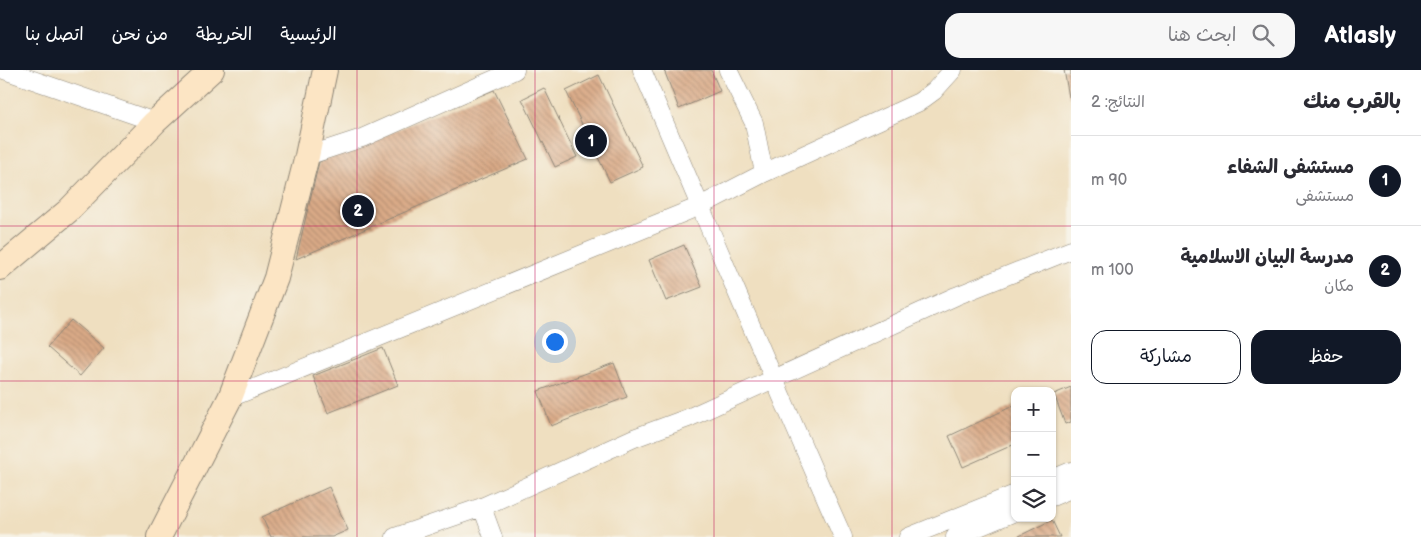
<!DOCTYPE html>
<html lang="ar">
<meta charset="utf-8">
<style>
body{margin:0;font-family:"Balsamiq Sans","Playpen Sans Arabic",sans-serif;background:#f7f7f7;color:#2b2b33;direction:rtl}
.controls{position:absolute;right:15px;bottom:15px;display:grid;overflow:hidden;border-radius:10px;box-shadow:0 1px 4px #0004}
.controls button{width:45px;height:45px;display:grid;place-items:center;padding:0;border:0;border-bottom:1px solid #e1e1e2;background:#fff;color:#2b2b33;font:25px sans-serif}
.you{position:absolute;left:554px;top:271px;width:18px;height:18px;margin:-12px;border:4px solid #fff;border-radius:50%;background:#1a73e8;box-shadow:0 0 0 8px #1a73e833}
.badge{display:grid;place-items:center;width:32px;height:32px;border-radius:50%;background:#111827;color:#fff;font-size:16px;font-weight:700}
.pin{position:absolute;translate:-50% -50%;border:2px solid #fff;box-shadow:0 1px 5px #0006}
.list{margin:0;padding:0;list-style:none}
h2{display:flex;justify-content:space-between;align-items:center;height:65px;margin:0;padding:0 20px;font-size:21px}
h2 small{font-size:16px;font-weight:400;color:#7c7c81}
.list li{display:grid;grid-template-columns:32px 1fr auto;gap:15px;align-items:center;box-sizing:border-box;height:90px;padding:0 20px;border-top:1px solid #e1e1e2}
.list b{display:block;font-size:19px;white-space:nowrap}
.list p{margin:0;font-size:16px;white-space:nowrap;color:#7c7c81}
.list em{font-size:16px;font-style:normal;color:#7c7c81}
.actions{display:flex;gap:10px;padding:15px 20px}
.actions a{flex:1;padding:11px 0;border:1px solid #111827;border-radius:15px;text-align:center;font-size:18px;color:#111827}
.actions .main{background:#111827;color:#fff}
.icon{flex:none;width:28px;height:28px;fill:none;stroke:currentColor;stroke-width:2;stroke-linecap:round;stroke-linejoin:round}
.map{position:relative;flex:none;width:1071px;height:467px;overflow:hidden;direction:ltr}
header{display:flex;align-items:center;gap:30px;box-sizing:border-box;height:70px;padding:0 25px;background:#111827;color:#fff}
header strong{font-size:24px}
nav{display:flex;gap:28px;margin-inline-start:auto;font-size:18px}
.search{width:350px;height:45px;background:#f7f7f7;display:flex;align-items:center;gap:12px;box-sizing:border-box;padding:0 18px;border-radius:15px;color:#7c7c81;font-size:19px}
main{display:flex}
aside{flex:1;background:#fff}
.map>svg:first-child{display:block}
</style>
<header>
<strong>Atlasly</strong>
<div class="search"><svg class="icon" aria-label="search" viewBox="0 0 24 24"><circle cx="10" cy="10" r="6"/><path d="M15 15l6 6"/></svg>ابحث هنا</div>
<nav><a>الرئيسية</a><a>الخريطة</a><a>من نحن</a><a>اتصل بنا</a></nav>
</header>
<main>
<aside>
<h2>بالقرب منك<small>النتائج: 2</small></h2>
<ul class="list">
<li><span class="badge">1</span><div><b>مستشفى الشفاء</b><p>مستشفى</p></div><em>90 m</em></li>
<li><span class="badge">2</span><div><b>مدرسة البيان الاسلامية</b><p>مكان</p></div><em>100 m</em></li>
</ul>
<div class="actions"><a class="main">حفظ</a><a>مشاركة</a></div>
</aside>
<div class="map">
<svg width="1071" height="467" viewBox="0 0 1071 467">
<defs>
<pattern id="building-back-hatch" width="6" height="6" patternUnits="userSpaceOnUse" patternTransform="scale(1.25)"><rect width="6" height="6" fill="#daaa87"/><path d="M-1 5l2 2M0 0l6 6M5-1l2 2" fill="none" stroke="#b18b6f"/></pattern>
</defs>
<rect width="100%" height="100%" fill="#f7f3e8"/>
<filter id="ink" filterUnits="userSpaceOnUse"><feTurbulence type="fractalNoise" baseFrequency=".02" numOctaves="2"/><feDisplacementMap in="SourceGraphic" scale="10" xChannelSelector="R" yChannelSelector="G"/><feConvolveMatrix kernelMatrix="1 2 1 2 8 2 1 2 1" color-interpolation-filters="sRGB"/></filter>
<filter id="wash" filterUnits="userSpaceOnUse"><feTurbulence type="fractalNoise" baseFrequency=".0096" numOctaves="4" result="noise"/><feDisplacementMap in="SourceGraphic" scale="20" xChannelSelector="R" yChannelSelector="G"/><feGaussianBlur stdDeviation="1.12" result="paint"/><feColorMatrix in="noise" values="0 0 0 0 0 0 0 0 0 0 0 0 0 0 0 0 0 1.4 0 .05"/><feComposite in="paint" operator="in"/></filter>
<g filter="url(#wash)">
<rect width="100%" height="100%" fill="#efdfc0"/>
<g id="blocks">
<path fill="url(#building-back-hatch)" d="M 664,0 L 711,0 L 720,21 L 679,39 Z
M 1064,0 L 1071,0 L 1071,27 L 1069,27 Z
M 599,5 L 643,97 L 610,112 L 566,21 Z
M 544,18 L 577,87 L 555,97 L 522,29 Z
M 494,20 L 528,89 L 296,189 L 319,92 Z
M 684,175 L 702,217 L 666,231 L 649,190 Z
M 71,250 L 104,278 L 80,306 L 47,277 Z
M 383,278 L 398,315 L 328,343 L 313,306 Z
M 614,293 L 627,327 L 551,356 L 538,321 Z
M 1071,317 L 1071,352 L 1065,354 L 1054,324 Z
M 1013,336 L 1015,374 L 963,397 L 949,366 Z
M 329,417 L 348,460 L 332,467 L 271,467 L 262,447 Z
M 1052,450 L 1060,467 L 1017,467 Z"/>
</g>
</g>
<g filter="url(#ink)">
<use href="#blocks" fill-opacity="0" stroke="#8d8576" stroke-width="1"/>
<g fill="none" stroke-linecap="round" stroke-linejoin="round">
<g stroke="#8d8576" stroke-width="19">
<path id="street" d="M 4,0 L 155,52
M 642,0 C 709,156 774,312 843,467
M 728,0 L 754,53 L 764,103
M 307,86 L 362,68 L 515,0
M 230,328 L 700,136 L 764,103 L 919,32 L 934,21 L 953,0
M 1052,409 L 1071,401
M 1052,427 L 1071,419
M 482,437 L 493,467
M 395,467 L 482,437 L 634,368 L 688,348 L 956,226 L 1071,180
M 908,467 L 1015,424
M 955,467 L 1015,442"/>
</g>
<g stroke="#8d8576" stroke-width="26">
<path id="secondary" d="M 0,198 L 68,141 L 155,52 L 212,0
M 159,467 L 230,328 L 276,208 L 307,86 L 325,0"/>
</g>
<use href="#street" stroke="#fff" stroke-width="18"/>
<use href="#secondary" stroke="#fce5c4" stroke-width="24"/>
</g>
</g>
<path fill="none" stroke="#c2185b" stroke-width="1" stroke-opacity="0.55" d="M 178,0 L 178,467M 357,0 L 357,467M 535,0 L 535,467M 714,0 L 714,467M 892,0 L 892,467M 0,156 L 1071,156M 0,311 L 1071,311"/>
</svg>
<div class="controls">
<button>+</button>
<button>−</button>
<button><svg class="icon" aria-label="layers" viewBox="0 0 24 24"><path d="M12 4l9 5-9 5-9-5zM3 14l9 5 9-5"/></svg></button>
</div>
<div class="you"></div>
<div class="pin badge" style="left:591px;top:71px">1</div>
<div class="pin badge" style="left:358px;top:141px">2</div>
</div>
</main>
